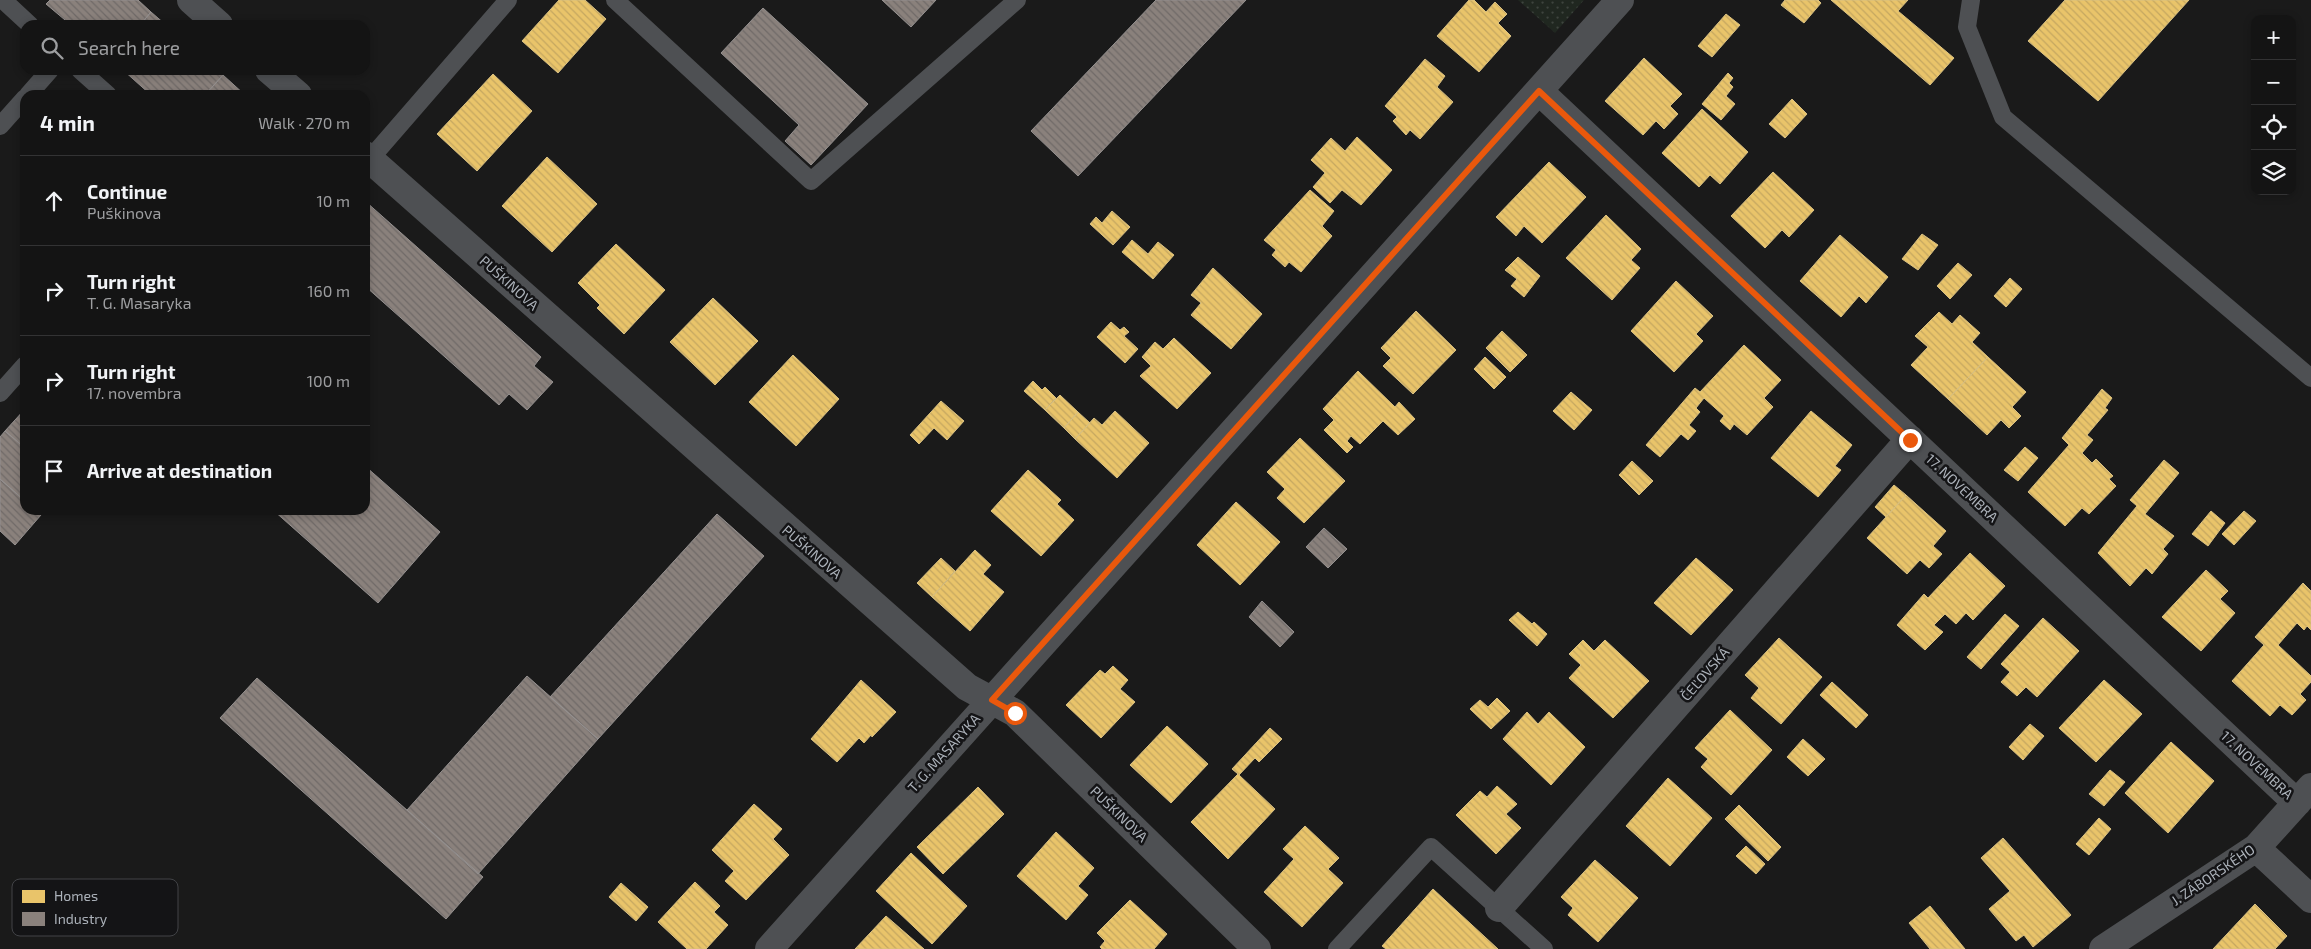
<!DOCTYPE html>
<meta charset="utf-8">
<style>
body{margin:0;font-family:"Exo 2",sans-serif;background:#1d1d1d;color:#f1f3f6}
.controls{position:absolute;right:15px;top:15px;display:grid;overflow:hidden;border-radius:10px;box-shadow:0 2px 8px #0003}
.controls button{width:45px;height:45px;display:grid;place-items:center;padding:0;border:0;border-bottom:1px solid #333334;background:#141414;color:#f1f3f6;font:25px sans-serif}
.stop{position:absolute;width:15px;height:15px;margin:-11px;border:4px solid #ea580c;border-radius:50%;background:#fff}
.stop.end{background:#ea580c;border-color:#fff;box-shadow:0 1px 5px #0008}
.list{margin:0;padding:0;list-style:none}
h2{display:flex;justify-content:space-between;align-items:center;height:65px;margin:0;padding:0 20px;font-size:21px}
h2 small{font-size:16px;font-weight:400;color:#9d9ea0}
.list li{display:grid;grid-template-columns:32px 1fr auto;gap:15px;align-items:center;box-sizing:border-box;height:90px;padding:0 20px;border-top:1px solid #333334}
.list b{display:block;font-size:19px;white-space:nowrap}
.list p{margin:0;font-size:16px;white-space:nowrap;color:#9d9ea0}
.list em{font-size:16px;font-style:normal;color:#9d9ea0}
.icon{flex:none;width:28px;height:28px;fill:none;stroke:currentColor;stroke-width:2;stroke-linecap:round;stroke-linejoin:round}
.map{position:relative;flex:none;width:2311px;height:949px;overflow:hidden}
.search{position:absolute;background:#141414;box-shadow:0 2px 8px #0003;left:20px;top:20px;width:350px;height:55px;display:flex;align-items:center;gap:12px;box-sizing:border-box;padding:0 18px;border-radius:15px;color:#9d9ea0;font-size:19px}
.panel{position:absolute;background:#141414;box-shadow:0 2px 8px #0003;left:20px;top:90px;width:350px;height:425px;border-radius:15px}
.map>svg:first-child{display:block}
</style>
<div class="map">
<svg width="2311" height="949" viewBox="0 0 2311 949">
<defs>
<pattern id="garden-dots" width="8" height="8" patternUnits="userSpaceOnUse" patternTransform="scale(1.25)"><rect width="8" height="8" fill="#202720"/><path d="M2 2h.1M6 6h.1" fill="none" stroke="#3e443e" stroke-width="1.8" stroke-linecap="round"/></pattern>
<pattern id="homes-back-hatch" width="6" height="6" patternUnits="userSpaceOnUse" patternTransform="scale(1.25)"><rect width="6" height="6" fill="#e9c46a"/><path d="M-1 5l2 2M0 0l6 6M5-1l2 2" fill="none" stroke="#c5a760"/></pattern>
<pattern id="industry-back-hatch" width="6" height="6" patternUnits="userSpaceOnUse" patternTransform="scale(1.25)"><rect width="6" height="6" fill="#8a817c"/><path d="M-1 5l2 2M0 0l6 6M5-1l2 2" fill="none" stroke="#706a68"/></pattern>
</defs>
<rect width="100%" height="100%" fill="#1a1a1a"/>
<path fill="url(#garden-dots)" d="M 1518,0 L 1584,0 L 1555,33 Z"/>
<path fill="url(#homes-back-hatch)" stroke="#d7bf82" d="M 559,0 L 585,0 L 606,19 L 558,73 L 522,41 Z
M 1469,0 L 1474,0 L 1486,12 L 1495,2 L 1507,14 L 1498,23 L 1511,36 L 1479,72 L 1437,36 Z
M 1785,0 L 1818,0 L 1821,3 L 1804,23 L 1781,5 Z
M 1831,0 L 1908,0 L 1898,11 L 1954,58 L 1930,85 Z
M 2065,0 L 2189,0 L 2098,101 L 2028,41 Z
M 1726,14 L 1740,25 L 1712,57 L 1698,46 Z
M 1644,58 L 1682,94 L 1670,106 L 1678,114 L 1664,129 L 1656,121 L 1643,135 L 1605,101 Z
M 1425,59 L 1445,76 L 1437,87 L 1453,102 L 1420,139 L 1410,130 L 1406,135 L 1393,121 L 1397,117 L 1385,106 Z
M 1728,73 L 1733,78 L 1729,83 L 1733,87 L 1726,96 L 1735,104 L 1721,120 L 1702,104 Z
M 493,74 L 532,111 L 477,171 L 437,134 Z
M 1792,99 L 1807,114 L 1785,138 L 1769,124 Z
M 1702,109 L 1748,152 L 1720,184 L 1710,175 L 1699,187 L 1662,153 Z
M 1357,137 L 1392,170 L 1361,205 L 1342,190 L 1330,203 L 1313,187 L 1325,173 L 1311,160 L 1331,138 L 1345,151 Z
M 547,157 L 597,204 L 552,252 L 502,206 Z
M 1549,162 L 1586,197 L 1542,243 L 1524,226 L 1516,236 L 1496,217 Z
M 1773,172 L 1814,210 L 1789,237 L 1782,230 L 1765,248 L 1731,216 Z
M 1310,190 L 1334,211 L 1322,226 L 1332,236 L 1301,272 L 1289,262 L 1285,267 L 1272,255 L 1276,250 L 1264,240 Z
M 1112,211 L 1130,227 L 1113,245 L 1090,224 L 1096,217 L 1102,223 Z
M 1606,215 L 1641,249 L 1631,260 L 1640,268 L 1612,300 L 1566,258 Z
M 1922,234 L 1938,245 L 1918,270 L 1902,259 Z
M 1840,235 L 1888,277 L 1866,303 L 1859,296 L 1841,317 L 1800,281 Z
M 1132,240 L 1148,254 L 1158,242 L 1174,255 L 1153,279 L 1122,252 Z
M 616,244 L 665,290 L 624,334 L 597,308 L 600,305 L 578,283 Z
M 1518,257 L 1540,276 L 1524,297 L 1511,286 L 1517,279 L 1505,270 Z
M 1958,263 L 1972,275 L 1950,299 L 1937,286 Z
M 1213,268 L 1262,314 L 1231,349 L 1191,315 L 1201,303 L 1191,295 Z
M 2010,278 L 2022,289 L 2006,307 L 1994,296 Z
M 1676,281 L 1713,316 L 1696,334 L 1703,341 L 1674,372 L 1631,331 Z
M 713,298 L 758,341 L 715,385 L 670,342 Z
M 1416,311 L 1456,350 L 1413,394 L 1383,366 L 1391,358 L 1381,348 Z
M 1939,312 L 1952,324 L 1960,315 L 1980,333 L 1972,342 L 1988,357 L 1948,399 L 1911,365 L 1928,347 L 1915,336 Z
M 1111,322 L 1120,330 L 1124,327 L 1129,332 L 1124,336 L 1138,349 L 1125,363 L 1097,337 Z
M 1502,331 L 1527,355 L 1510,372 L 1486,348 Z
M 1174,338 L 1211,373 L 1177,409 L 1140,376 L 1151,366 L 1142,357 L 1155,342 L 1163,349 Z
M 1744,345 L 1781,380 L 1764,398 L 1773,407 L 1747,435 L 1734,424 L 1730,430 L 1720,421 L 1724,416 L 1704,398 L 1696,408 L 1700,412 L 1689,425 L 1696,431 L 1688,440 L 1681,434 L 1660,457 L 1646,445 L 1695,388 L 1700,392 Z
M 793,355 L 839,399 L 796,446 L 749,402 Z
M 1485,357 L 1506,377 L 1494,389 L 1474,369 Z
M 1988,357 L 2026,392 L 2012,407 L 2021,416 L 2009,428 L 2001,420 L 1987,435 L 1948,399 Z
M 1358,371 L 1395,407 L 1399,402 L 1415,419 L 1398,435 L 1383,421 L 1360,444 L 1351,436 L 1347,441 L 1353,447 L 1347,453 L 1324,430 L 1334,420 L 1323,409 Z
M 1033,381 L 1042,390 L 1045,387 L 1056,398 L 1045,410 L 1024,391 Z
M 2102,389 L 2112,398 L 2105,408 L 2108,410 L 2087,435 L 2093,440 L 2082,453 L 2092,463 L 2096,459 L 2113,476 L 2109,479 L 2116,486 L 2089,514 L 2082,508 L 2065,526 L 2028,492 L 2069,445 L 2062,438 Z
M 1571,392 L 1592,410 L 1574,430 L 1553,411 Z
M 1060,395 L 1078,412 L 1064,428 L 1045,410 Z
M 941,401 L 964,421 L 947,440 L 934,428 L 919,444 L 910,435 Z
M 1115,411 L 1149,443 L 1117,478 L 1075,439 L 1094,418 L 1102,425 Z
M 1811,411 L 1852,445 L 1835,466 L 1841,470 L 1818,497 L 1771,458 Z
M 1078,412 L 1090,423 L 1075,439 L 1064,428 Z
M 1300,438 L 1345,481 L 1304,523 L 1277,498 L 1285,489 L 1267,472 Z
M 2025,447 L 2038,458 L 2018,481 L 2004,470 Z
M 2164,460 L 2179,473 L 2145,514 L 2174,536 L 2163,549 L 2168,554 L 2152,574 L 2146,568 L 2130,586 L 2098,553 L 2137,506 L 2130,500 Z
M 1632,461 L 1653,481 L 1639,495 L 1619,475 Z
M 1028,470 L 1061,500 L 1057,504 L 1074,520 L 1041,556 L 991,511 Z
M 1894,485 L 1906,495 L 1886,517 L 1875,507 Z
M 1906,495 L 1946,531 L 1933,546 L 1942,554 L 1929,568 L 1920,560 L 1907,574 L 1867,538 Z
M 1236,502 L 1280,542 L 1240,585 L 1197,545 Z
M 2211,511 L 2225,523 L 2208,546 L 2192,534 Z
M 2244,511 L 2256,521 L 2234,545 L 2222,534 Z
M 975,550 L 991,565 L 983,574 L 1004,592 L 970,631 L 932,597 Z
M 1970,553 L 2005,586 L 1973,620 L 1966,613 L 1956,624 L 1945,614 L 1934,625 L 1943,632 L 1925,650 L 1897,625 L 1924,594 L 1928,598 Z
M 941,558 L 955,571 L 932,597 L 917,583 Z
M 1696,558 L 1733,590 L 1691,635 L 1654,603 Z
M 2206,570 L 2228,591 L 2220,599 L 2235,613 L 2201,651 L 2162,617 Z
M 2303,583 L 2311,591 L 2311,630 L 2307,626 L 2304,630 L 2297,623 L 2278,645 L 2311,676 L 2311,682 L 2300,694 L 2306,700 L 2292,715 L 2280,705 L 2270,716 L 2232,681 L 2264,645 L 2255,637 Z
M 1518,612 L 1532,624 L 1534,622 L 1547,634 L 1537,646 L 1509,620 Z
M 2005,614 L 2019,626 L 1981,669 L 1967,657 Z
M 2043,618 L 2079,651 L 2037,697 L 2026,687 L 2017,696 L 2001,682 L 2010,672 L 2001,664 Z
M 1779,638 L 1822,677 L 1781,724 L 1751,698 L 1759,688 L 1745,675 Z
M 1583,640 L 1594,651 L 1605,640 L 1649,681 L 1613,718 L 1569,678 L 1581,665 L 1569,654 Z
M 1113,666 L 1128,680 L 1120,689 L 1135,702 L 1101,738 L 1066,705 L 1100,670 L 1105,674 Z
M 861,680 L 896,712 L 872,737 L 871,735 L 864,743 L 859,738 L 837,762 L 811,739 Z
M 2104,680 L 2142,714 L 2096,762 L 2059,728 Z
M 1832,682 L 1868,715 L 1856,728 L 1820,695 Z
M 1497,698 L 1510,711 L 1491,729 L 1470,709 L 1480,700 L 1488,707 Z
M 1730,710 L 1772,750 L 1731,795 L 1701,767 L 1708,759 L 1695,748 Z
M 1527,712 L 1538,724 L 1549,712 L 1585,747 L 1551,785 L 1503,739 Z
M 2030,724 L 2044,736 L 2023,760 L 2009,747 Z
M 1167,726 L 1208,764 L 1171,803 L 1130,765 Z
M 1270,728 L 1282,739 L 1259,762 L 1255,758 L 1239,775 L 1275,809 L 1228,859 L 1191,822 L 1238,774 L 1232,769 Z
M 1803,739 L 1825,759 L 1808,776 L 1787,757 Z
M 2171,742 L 2214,781 L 2168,833 L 2125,793 Z
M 2110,770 L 2125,782 L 2104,806 L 2089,794 Z
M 1668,778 L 1712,818 L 1670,866 L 1626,826 Z
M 1497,786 L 1517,804 L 1506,814 L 1521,828 L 1496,854 L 1456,815 L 1480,791 L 1487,797 Z
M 978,787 L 1004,814 L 943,874 L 917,847 Z
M 754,804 L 782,829 L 773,839 L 789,855 L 746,900 L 725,881 L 734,871 L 712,850 Z
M 1739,805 L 1781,847 L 1768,861 L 1725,819 Z
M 2099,818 L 2111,829 L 2089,855 L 2076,844 Z
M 1305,826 L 1339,858 L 1328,869 L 1343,883 L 1302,927 L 1264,892 L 1294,859 L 1283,849 Z
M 1056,832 L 1094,868 L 1078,886 L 1088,895 L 1066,920 L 1017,876 Z
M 2003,838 L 2071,915 L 2033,947 L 2024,935 L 2016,941 L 1989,909 L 2010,891 L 1981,858 Z
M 1746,846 L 1765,864 L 1756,874 L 1736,856 Z
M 911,853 L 967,906 L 932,944 L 876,891 Z
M 1595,860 L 1638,898 L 1598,942 L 1568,915 L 1573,908 L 1561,897 Z
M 695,882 L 720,906 L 714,912 L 728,925 L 706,949 L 687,949 L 658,922 Z
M 621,883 L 648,907 L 636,921 L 609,897 Z
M 1433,889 L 1498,949 L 1386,949 L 1382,946 Z
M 1130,900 L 1167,934 L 1154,949 L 1102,949 L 1100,947 L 1105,941 L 1097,933 Z
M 2255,904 L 2287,936 L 2275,949 L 2213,949 Z
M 1930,906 L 1965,949 L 1930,949 L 1909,923 Z
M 886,916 L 924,949 L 855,949 Z"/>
<path fill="url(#industry-back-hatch)" stroke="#94908f" d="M 50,0 L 138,0 L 151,12 L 140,25 L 71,25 L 46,4 Z
M 882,0 L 936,0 L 911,27 Z
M 1156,0 L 1246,0 L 1078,176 L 1031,131 Z
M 763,8 L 868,104 L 811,165 L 785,141 L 799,125 L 721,53 Z
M 151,12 L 166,25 L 140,25 Z
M 123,70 L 217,70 L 223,75 L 205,95 L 151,95 Z
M 223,75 L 245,95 L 205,95 Z
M 365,201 L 541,357 L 534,366 L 553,382 L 527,410 L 509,394 L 499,405 L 365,286 Z
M 25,409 L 25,448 L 5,431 Z
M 5,431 L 25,448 L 25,501 L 0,479 L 0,437 Z
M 365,466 L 440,532 L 378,603 L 273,510 L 365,510 Z
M 0,479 L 25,501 L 25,510 L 35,510 L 41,515 L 15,545 L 0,531 Z
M 717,514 L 764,556 L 598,739 L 550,697 Z
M 1324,528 L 1347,549 L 1328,568 L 1306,547 Z
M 1262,601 L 1294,632 L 1280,647 L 1249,617 Z
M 527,676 L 598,739 L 478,874 L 407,810 Z
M 257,678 L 483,877 L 446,919 L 220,718 Z"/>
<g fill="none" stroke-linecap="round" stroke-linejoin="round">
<path stroke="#4e5053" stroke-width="18" d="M 3,0 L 30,25
M 615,0 L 811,181 L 1017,0
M 1971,0 L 1967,27 L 2003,117 L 2311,378
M 80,70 L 108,95
M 28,95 L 50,70
M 0,126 L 25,98
M 370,159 L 508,0
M 0,393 L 25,365
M 1337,949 L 1431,847 L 1544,949"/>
<path stroke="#4e5053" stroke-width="28" d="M 191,0 L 219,25
M 269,70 L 298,95
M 1539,91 L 2297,803
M 365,155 L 967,687 L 1015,713 L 1257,949
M 2256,848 L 2311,899
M 1499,908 L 1910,439
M 769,949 L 1620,0
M 2103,949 L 2256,848 L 2311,787"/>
</g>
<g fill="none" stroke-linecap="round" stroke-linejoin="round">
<path stroke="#ea580c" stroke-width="6" d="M 1015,713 L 992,700 L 1539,91 L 1910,440"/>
</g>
<g text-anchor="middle" stroke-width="5" stroke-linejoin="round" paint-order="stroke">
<g font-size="14" fill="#acb2ba" stroke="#141416">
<text transform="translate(509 283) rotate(42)" y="5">PUŠKINOVA</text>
<text transform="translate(1962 488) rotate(43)" y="5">17. NOVEMBRA</text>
<text transform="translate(812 552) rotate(41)" y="5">PUŠKINOVA</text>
<text transform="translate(1705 674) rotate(-49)" y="5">ČEĽOVSKÁ</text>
<text transform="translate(944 753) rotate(-48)" y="5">T. G. MASARYKA</text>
<text transform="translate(2257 765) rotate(43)" y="5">17. NOVEMBRA</text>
<text transform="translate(1119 814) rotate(44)" y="5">PUŠKINOVA</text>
<text transform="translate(2213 875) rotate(-34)" y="5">J. ZÁBORSKÉHO</text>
</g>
</g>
<rect x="12" y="879" width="166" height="57" rx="8" fill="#141416" stroke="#424347" stroke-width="1"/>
<rect x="22" y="890" width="23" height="13" fill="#e9c46a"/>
<rect x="22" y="912" width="23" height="14" fill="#8a817c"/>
<g font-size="14" fill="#acb2ba">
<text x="54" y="901">Homes</text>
<text x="54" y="924">Industry</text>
</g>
</svg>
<div class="controls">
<button>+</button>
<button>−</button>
<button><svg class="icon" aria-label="locate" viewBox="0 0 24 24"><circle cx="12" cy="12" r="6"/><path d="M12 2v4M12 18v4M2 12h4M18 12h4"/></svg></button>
<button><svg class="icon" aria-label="layers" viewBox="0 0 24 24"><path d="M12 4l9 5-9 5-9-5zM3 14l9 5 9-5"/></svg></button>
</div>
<div class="stop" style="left:1015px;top:713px"></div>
<div class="stop end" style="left:1910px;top:440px"></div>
<div class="search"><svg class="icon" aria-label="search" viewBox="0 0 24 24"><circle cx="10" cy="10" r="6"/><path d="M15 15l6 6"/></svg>Search here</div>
<section class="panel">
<h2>4 min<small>Walk · 270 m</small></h2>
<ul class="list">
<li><svg class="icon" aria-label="ahead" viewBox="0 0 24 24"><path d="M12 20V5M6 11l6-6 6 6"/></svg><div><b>Continue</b><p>Puškinova</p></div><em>10 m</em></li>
<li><svg class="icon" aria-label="right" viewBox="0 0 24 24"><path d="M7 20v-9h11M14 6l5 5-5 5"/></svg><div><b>Turn right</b><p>T. G. Masaryka</p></div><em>160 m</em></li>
<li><svg class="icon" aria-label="right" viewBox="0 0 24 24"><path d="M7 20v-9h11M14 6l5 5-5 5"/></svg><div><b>Turn right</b><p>17. novembra</p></div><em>100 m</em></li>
<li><svg class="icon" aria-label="arrive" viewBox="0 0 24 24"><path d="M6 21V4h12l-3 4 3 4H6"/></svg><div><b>Arrive at destination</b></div></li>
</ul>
</section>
</div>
